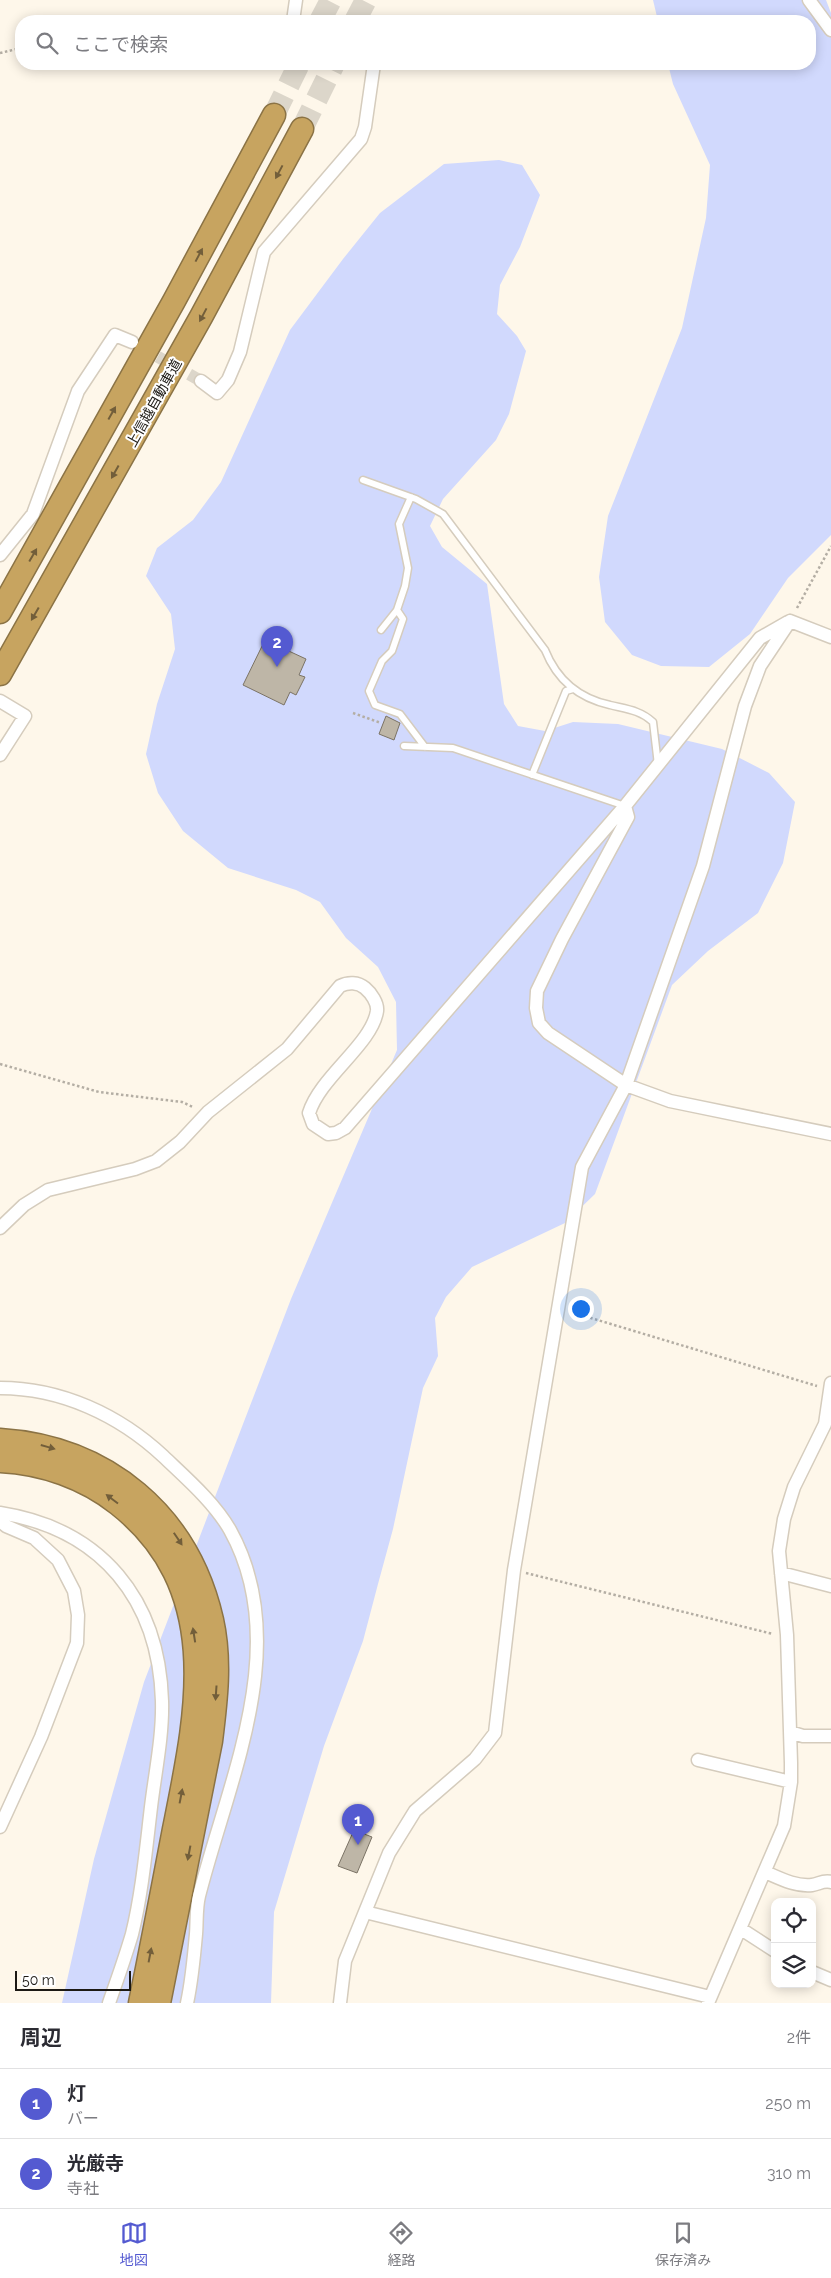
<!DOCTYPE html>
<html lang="ja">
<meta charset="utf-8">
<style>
body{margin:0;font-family:Raleway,"Noto Sans JP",sans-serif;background:#f7f7f7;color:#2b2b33}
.controls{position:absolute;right:15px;bottom:15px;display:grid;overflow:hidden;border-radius:10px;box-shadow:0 2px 12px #0003}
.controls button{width:45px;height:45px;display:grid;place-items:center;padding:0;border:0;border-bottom:1px solid #e1e1e2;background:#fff;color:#2b2b33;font:25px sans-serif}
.scale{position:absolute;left:15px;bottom:12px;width:116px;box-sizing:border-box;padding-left:5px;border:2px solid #1c1914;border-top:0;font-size:14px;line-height:18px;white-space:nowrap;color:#1c1914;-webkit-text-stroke:4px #fff;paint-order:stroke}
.you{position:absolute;left:580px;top:1308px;width:18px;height:18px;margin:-12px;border:4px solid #fff;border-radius:50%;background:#1a73e8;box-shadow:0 0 0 8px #1a73e833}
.badge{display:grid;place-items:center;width:32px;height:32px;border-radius:50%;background:#545ad1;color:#fff;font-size:16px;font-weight:700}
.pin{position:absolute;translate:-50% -41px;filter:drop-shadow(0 1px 2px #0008)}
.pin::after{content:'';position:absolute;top:26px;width:18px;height:15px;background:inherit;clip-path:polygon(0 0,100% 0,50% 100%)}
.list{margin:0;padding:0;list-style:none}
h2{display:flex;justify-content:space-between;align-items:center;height:65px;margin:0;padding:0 20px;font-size:21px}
h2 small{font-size:16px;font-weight:400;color:#7c7c81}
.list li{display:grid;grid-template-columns:32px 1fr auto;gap:15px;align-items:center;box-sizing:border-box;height:70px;padding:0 20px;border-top:1px solid #e1e1e2}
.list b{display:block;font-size:19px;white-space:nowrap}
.list p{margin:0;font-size:16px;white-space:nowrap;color:#7c7c81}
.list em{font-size:16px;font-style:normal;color:#7c7c81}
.icon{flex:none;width:28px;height:28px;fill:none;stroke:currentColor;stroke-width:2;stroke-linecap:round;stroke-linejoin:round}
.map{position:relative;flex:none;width:831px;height:2003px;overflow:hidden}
.search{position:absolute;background:#fff;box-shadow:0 2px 12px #0003;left:15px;right:15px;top:15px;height:55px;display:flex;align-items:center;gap:12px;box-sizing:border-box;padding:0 18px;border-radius:20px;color:#7c7c81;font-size:19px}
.sheet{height:205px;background:#fff}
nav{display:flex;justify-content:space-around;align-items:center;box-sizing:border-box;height:70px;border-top:1px solid #e1e1e2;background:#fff;font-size:14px;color:#7c7c81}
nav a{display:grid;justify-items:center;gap:2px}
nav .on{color:#545ad1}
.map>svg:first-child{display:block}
</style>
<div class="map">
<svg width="831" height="2003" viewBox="0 0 831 2003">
<rect width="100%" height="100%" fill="#fef7ea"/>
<path fill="#d1d9fd" d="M 653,0 L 826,0 L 831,13 L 831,535 L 788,578 L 750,634 L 709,667 L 661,666 L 632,655 L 605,622 L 599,577 L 608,516 L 682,328 L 706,218 L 710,165 L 673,84 L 668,64 L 810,64 L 810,21 L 658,21 Z
M 499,160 L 522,165 L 540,195 L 520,247 L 500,285 L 497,314 L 517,336 L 526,351 L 509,414 L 496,440 L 443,499 L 430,526 L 442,547 L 487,584 L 504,704 L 518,726 L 545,731 L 573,722 L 618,724 L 722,749 L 769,773 L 795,802 L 783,863 L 758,913 L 708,951 L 672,985 L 595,1194 L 565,1223 L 472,1267 L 446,1297 L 435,1318 L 438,1356 L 423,1388 L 393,1529 L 378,1584 L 363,1641 L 324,1746 L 274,1912 L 271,2003 L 62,2003 L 94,1859 L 144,1682 L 291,1299 L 397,1050 L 396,1002 L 378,967 L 346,938 L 320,902 L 296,890 L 228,868 L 183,831 L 158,793 L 146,754 L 157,704 L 175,649 L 171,614 L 146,576 L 157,548 L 193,520 L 221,482 L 290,330 L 343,259 L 380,213 L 444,164 Z"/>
<path fill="#beb6a7" stroke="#7b7365" d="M 265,640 L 306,659 L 299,675 L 305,677 L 296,695 L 290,692 L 284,705 L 243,685 Z
M 386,716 L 400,723 L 394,740 L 379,734 Z
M 354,1830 L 372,1837 L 357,1873 L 338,1866 Z"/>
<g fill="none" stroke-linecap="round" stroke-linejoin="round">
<path stroke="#dcd6ca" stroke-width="12" stroke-dasharray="12 6" stroke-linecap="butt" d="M 142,348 L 201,381"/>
<path stroke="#dcd6ca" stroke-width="22" stroke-dasharray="22 11" stroke-linecap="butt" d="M 320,21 L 331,0
M 355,21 L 366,0
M 274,115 L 299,64
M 302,129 L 334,64"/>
<g stroke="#d5ccbd" stroke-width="9">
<path id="lane" d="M 363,480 L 416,499 L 443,514 L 545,650 C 557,680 578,698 610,705 C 626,709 640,710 653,722 L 658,765
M 397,610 L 403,619 L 392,651 L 382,661 L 369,691 L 375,705 L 400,714 L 425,747
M 381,630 L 397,610 L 405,586 L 408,568 L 399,524 L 411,497
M 404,746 L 453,748 L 625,806
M 532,775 L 566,691 L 573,689"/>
</g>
<g stroke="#d5ccbd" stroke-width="15">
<path id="street" d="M 809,0 L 831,30
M 293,21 L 296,0
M 201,381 L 217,393 L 228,380 L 240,352 L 264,252 L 361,139 L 365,127 L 374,64
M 0,555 L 33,514 L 78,391 L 115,335 L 132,342
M 790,621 L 831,637
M 0,701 L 25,716 L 0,755
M 625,806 L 628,817 L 562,939 L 537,991 L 536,1008 L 539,1023 L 548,1033 L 626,1085 L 670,1101 L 831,1134
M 0,1228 L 24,1205 L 48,1190 L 135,1169 L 156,1161 L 180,1142 L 208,1112 L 287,1049 L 340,986 C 348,982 358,982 365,988 C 371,993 378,1003 377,1011 C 372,1044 320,1077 309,1113 L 313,1124 L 328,1134 L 336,1133 L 345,1128 L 625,806 L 760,638 L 788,622
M 0,1388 C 61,1388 119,1415 163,1456 C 186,1478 214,1502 230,1530 C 294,1645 228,1781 199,1896 C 196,1908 197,1922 196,1934 C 194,1957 192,1980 187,2003
M 0,1513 C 102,1529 159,1600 162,1701 C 163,1736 155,1773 151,1807 C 146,1849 142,1893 132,1934 C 125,1958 117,1980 109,2003
M 0,1521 L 6,1526 L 34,1538 L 58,1560 L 74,1591 L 78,1615 L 77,1643 L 41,1737 L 0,1827
M 781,1573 L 831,1586
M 790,1732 L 803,1736 L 831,1736
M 698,1760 L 791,1782
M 765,1872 C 779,1878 796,1887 812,1885 C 819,1884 823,1880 831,1882
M 365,1912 L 710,1997
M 741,1929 L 775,1951
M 812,1972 L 831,1980
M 340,2003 L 345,1961 L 389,1853 L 415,1811 L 475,1759 L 495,1733 L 514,1570 L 582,1167 L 626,1085 L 703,866 L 745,706 L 760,666 L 790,621
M 708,2003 L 784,1826 L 791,1782 L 791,1763 L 787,1635 L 779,1551 L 784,1519 L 794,1487 L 825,1424 L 831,1383"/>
</g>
<g stroke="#8b7345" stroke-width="25">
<path id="highway" d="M 0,612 L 174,301 L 274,115
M 0,674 L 201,317 L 302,129
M 0,1440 C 107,1447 188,1515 212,1620 C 221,1660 216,1701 211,1741 L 159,2003
M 0,1461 C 43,1463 85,1478 118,1504 C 226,1589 197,1714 174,1829 C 163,1887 152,1945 140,2003"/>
</g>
<path stroke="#b4aea4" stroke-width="2.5" stroke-dasharray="2.5 2.5" stroke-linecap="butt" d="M 0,53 L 21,48
M 797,608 L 831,546
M 353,713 L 381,723
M 0,1064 L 99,1092 L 182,1102 L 193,1107
M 571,1312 L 817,1386
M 526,1573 L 773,1634"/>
<use href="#lane" stroke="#fff" stroke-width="6"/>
<use href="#street" stroke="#fff" stroke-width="12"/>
<use href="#highway" stroke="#c7a460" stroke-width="22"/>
</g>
<defs><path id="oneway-solid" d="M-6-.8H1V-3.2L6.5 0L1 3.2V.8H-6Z" transform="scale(1.25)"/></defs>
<g fill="#725e3a">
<use href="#oneway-solid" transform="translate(279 172) rotate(118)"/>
<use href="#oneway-solid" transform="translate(199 255) rotate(-62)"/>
<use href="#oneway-solid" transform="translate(203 315) rotate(118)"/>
<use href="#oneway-solid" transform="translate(112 413) rotate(-61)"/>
<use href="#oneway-solid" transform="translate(115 472) rotate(119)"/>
<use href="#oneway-solid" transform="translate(33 555) rotate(-60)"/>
<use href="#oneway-solid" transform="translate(35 614) rotate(120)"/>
<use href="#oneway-solid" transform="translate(48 1447) rotate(16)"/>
<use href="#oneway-solid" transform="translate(112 1499) rotate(-143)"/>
<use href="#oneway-solid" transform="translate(178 1539) rotate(56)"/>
<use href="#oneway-solid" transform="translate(194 1635) rotate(-99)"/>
<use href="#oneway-solid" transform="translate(216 1693) rotate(94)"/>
<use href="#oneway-solid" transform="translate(181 1796) rotate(-79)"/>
<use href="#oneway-solid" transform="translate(189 1853) rotate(101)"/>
<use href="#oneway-solid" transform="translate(150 1955) rotate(-79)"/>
</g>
<g text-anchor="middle" stroke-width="4" stroke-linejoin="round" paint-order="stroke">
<g font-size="14" fill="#1c1914" stroke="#fff">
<text transform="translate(154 403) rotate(-61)" y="5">上信越自動車道</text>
</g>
</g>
</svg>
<div class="controls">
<button><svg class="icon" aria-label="locate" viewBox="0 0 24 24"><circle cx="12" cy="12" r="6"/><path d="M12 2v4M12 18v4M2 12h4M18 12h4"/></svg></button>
<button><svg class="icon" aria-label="layers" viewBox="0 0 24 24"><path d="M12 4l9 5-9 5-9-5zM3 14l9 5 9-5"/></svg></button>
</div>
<div class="scale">50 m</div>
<div class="you"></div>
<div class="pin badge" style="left:358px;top:1845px">1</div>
<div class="pin badge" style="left:277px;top:667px">2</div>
<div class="search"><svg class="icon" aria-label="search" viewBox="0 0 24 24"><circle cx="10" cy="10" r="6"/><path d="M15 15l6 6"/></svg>ここで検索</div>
</div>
<section class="sheet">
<h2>周辺<small>2件</small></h2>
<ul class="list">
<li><span class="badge">1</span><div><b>灯</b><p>バー</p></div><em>250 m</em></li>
<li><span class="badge">2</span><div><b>光厳寺</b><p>寺社</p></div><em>310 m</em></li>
</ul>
</section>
<nav>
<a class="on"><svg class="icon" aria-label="map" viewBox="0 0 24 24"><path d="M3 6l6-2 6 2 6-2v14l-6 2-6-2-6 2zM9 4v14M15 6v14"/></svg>地図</a>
<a><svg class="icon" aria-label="directions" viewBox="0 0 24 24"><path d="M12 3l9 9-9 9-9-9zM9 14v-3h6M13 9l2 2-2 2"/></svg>経路</a>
<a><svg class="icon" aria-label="saved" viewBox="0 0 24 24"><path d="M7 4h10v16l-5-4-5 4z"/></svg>保存済み</a>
</nav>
